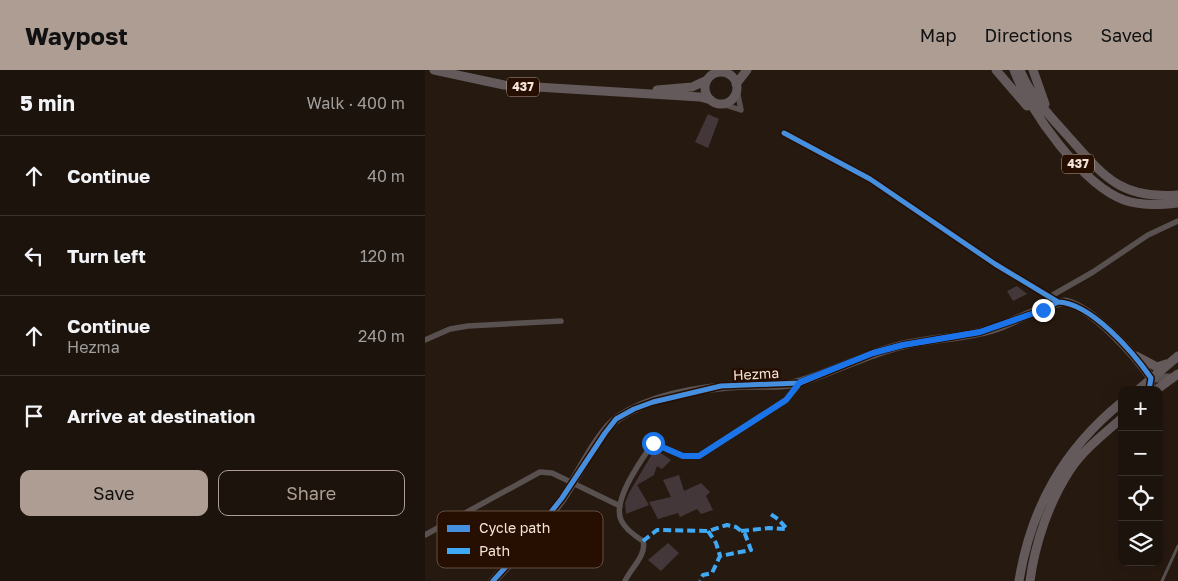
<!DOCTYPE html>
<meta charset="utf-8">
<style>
body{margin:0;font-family:"Golos Text",sans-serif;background:#29201a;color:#f1f3f6}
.controls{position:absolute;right:15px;bottom:15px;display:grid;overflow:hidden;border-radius:10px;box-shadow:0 5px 20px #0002}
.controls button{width:45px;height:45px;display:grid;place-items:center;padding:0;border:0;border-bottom:1px solid #3a322d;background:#1c130c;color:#f1f3f6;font:25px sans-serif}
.stop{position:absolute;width:15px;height:15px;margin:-11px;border:4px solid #1a73e8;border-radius:50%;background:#fff}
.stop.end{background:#1a73e8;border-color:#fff;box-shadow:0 1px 5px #0008}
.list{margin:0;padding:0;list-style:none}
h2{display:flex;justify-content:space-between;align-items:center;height:65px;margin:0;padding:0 20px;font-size:21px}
h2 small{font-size:16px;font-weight:400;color:#a09e9d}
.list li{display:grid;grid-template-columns:32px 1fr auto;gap:15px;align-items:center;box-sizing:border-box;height:80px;padding:0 20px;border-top:1px solid #3a322d}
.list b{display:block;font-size:19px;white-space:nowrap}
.list p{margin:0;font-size:16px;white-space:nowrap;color:#a09e9d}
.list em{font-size:16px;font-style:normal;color:#a09e9d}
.actions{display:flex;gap:10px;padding:15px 20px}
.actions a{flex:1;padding:11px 0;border:1px solid #ad9d93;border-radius:10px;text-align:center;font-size:18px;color:#ad9d93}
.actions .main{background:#ad9d93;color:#111}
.icon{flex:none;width:28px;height:28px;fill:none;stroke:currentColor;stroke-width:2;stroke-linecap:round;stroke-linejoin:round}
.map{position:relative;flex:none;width:753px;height:511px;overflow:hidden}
header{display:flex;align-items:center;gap:30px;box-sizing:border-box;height:70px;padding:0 25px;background:#ad9d93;color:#111}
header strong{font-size:24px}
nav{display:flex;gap:28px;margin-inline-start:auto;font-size:18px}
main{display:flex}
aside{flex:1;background:#1c130c}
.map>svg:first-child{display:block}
</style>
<header>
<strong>Waypost</strong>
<nav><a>Map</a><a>Directions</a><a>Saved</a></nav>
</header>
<main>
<aside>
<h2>5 min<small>Walk · 400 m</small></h2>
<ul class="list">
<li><svg class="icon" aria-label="ahead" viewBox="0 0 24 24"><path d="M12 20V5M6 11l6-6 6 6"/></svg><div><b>Continue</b></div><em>40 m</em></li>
<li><svg class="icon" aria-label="left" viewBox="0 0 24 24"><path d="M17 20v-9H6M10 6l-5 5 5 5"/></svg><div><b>Turn left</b></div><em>120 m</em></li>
<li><svg class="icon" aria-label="ahead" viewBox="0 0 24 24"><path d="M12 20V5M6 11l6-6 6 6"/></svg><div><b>Continue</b><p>Hezma</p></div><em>240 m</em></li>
<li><svg class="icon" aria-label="arrive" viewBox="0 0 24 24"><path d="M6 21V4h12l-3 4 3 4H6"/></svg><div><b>Arrive at destination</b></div></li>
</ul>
<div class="actions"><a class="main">Save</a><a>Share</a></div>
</aside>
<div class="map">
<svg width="753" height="511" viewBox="0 0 753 511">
<rect width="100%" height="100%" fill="#261910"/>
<path fill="#44373a" d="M 283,44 L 294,49 L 283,78 L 270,72 Z
M 592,216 L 602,224 L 588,231 L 582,221 Z
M 230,379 L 246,390 L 237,399 L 232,396 L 229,405 L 212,415 L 224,435 L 201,444 L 200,433 L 204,423 Z
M 254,405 L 259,421 L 276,413 L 285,422 L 281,426 L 288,440 L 276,444 L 272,439 L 255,447 L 253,443 L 233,449 L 224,432 L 246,427 L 238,410 Z
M 243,473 L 254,483 L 236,501 L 223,490 Z"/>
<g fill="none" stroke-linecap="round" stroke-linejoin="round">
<path stroke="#585150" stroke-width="3" d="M 737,511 L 753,476"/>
<path stroke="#585150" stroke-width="5.5" d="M 312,20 L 316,40
M 297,34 L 316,40
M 359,63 L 445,109 L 570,194 L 633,232
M 626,226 L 668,202 L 723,165 L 753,151
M 0,270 L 25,259 L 43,256 L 136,251
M 0,465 L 115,402 L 127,403 L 195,436
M 200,511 C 206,498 222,485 218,471 C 210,466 200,459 196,450 C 187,430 217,389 228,373 L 258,386 L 274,386 L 361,330 L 375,313"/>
<path stroke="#5c5353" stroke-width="9" d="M 726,308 L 747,308
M 68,511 C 93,485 116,458 137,429 C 152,408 173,362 193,348 C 229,324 280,317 323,315 C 340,315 361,317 378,311 C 412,300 443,283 478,275 C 512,267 547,268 579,255 C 590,250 634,230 641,232 C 669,239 710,285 726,308 L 724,320"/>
<path stroke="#645a5b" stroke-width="9" d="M 9,0 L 79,15 L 275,27 L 286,30
M 571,0 L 602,36
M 589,0 C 604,41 658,115 699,130 C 717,136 735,135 753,133
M 595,0 C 605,25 624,45 642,65 C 677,104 694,130 753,125
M 608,0 L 620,34
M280 18a16 16 0 1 1 32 0a16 16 0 1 1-32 0Z
M 311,14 L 322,0
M 232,20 L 267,17 L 282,10
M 711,286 L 732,297 L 741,294
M 713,320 L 753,286
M 731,320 L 753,304
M 594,511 C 606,437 639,379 697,332
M 605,511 C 610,473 624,432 645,400 C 659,379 679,364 697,348"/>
<path stroke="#3fa9f5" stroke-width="4" stroke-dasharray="8 4" stroke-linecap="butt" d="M 283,461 L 291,473 L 295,486
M 316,461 L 344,458 L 362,459 L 353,449 L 344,443
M 218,471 L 232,460 L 283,461 L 302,455 L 311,457 L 320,464 L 326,480 L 295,486 L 287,503 L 278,505 L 275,511"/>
<g stroke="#260e00" stroke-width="8">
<path id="cycleway" d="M 359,63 L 445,109 L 570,194 L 633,232 C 666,233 708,282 726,308 L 724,320
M 68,511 L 96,480 L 137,428 L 180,363 L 191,349 L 209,339 L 228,332 L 296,316 L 375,313 L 448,283 L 478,275 L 555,262 L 618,240 L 633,232"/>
</g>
<use href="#cycleway" stroke="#468fdf" stroke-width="5"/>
</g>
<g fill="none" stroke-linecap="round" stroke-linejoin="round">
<path stroke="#1a73e8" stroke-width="6" d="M 228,373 L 258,386 L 274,386 L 361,330 L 375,312 L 448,283 L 478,275 L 555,262 L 618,240"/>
</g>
<g text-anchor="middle" stroke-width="5" stroke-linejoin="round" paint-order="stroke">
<g fill="#260e00" stroke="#b7a498" stroke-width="1">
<rect x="82" y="7.5" width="32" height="19" rx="4"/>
<rect x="637" y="84.5" width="32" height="19" rx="4"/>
</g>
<g font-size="12" font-weight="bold" fill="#f5e4d9">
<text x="98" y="21">437</text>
<text x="653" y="98">437</text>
</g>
<g font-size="14" fill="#f5e4d9" stroke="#260e00">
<text transform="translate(331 304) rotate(-3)" y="5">Hezma</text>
</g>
</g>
<rect x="12" y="441" width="166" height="57" rx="8" fill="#260e00" stroke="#644e41" stroke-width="1"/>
<rect x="22" y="455" width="23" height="7" fill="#468fdf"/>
<rect x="22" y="478" width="23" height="6" fill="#3fa9f5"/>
<g font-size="14" fill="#f5e4d9">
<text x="54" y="463">Cycle path</text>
<text x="54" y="486">Path</text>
</g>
</svg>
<div class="controls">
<button>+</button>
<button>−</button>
<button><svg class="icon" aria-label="locate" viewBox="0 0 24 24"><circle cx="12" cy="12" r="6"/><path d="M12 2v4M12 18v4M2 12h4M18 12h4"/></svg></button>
<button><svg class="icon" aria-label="layers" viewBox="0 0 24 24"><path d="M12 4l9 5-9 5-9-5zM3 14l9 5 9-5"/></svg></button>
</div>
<div class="stop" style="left:228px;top:373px"></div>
<div class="stop end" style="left:618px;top:240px"></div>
</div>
</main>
